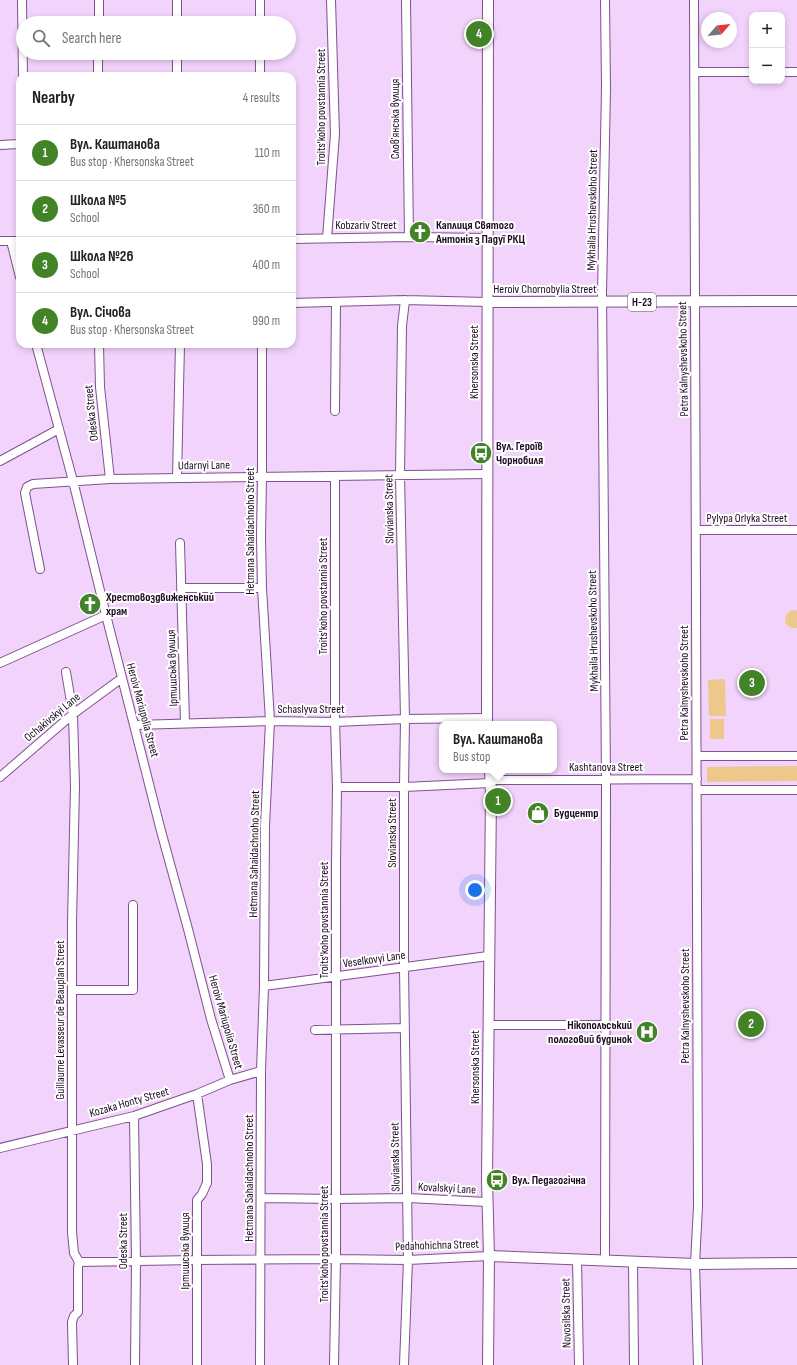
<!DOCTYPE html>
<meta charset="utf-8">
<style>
body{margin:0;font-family:"Sofia Sans Condensed",sans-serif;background:#f2f2f2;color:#202124}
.controls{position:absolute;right:12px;top:12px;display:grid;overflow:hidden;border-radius:8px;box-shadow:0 2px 6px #0003}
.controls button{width:36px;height:36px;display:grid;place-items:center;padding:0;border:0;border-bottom:1px solid #e0e0e0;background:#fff;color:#202124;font:20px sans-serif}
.compass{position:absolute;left:701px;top:12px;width:36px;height:36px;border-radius:50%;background:#fff;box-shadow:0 2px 6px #0003;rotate:62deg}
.you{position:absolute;left:475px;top:890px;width:14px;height:14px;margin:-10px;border:3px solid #fff;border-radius:50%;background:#1a73e8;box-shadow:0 0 0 6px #1a73e833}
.badge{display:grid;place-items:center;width:26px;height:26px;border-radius:50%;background:#418326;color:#fff;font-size:13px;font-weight:700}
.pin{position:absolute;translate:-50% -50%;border:2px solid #fff;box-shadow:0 1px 4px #0006}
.popup{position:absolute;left:439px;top:721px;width:118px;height:52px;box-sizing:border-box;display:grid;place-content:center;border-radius:8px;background:#fff;filter:drop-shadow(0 1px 3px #0005);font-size:13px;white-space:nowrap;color:#757577}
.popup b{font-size:15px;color:#202124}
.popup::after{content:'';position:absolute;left:50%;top:100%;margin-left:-8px;border:8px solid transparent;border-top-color:#fff}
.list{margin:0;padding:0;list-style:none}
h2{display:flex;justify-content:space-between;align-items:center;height:52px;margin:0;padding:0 16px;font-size:17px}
h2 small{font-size:13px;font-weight:400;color:#757577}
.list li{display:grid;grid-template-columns:26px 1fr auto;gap:12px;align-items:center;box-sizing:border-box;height:56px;padding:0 16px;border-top:1px solid #e0e0e0}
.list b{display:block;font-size:15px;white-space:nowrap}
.list p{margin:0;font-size:13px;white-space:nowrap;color:#757577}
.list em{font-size:13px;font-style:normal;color:#757577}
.icon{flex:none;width:22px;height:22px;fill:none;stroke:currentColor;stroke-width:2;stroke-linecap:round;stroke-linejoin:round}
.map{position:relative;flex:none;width:797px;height:1365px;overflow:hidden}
.search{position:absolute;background:#fff;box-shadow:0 2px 6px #0003;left:16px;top:16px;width:280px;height:44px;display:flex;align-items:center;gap:10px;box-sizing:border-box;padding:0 14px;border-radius:22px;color:#757577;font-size:15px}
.panel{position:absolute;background:#fff;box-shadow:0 2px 6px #0003;left:16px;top:72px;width:280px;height:276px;border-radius:12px}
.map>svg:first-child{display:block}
</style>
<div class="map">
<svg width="797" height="1365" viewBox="0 0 797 1365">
<rect width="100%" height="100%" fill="#f2d3fc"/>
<path fill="#eec78a" d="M 797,610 L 797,628 L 789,627 L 785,623 L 786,615 L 790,611 Z
M 725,679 L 726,716 L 709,716 L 708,680 Z
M 710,719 L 724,719 L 724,739 L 710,739 Z
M 797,766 L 797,781 L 707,782 L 707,767 Z"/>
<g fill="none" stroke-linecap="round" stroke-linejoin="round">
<g stroke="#80518e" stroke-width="10">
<path id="minor" d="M 22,0 L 23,76
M 177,0 L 177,23
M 406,0 L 409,237
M 694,0 C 695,402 697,804 698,1206 L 695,1264 L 698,1365
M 99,23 L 99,0
M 260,23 L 260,0
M 177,53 L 177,76
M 694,72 L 752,72
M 782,72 L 797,72
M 98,76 L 98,53
M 260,76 L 260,53
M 0,145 L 20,144
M 327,238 L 335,134 L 331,0
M 292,239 L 409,237 L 488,238
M 0,241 L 20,241
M 11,241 L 20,277
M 292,303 L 405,300 L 487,302
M 36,344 L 73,481 L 106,615 L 161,831 L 188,929 L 211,1019 L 230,1080
M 99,344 L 100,387 L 110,479
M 335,411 L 336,302
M 0,461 L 59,429
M 177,478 L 180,344
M 697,530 L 797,530
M 180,543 L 185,723
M 40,569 L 25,493 L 27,487 L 33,484 L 110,479 L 487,474
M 181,588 L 262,588
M 0,663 L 106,615
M 66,672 L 73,714 L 75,786 L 72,922 L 72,1232 L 74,1253 L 79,1262 L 78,1267 L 78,1312 L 74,1316 L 72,1322 L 73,1365
M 135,725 L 270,721 L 335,722 L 405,719 L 487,718
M 697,756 L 797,756
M 0,777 L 73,714 L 122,678
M 490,780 L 697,779
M 337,787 L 404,787 L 490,783
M 698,790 L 797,790
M 264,986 L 488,956
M 72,990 L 133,990 L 133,905
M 488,1025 L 606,1025
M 315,1030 L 405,1028
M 197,1094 L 207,1164 L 207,1183 L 202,1194 L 197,1200 L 197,1365
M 134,1116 L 136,1261 L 135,1365
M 0,1148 L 134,1116 L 197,1094 L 230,1080 L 261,1071
M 262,1198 L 336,1199 L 408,1198 L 487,1202
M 577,1260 L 579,1365
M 603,1261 L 605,1257 L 606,779 L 602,293 L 606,88 L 605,0
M 79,1262 L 196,1260 L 336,1259 L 408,1260 L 489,1256
M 633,1262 L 634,1365
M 260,1365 L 261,1071 L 264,986 L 265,826 L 270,721 L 262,588 L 261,537 L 262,476 L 262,344
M 334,1365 L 336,1259 L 336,863 L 337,787 L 335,722 L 335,476
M 404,1365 L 408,1260 L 404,967 L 404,787 L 405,719 L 400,475 L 402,326 L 405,300"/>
</g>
<g stroke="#80518e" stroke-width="12">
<path id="major" d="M 487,302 L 797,301
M 487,724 L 488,0
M 489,1256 L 695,1264 L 797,1263
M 488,1365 L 489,1256 L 487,1180 L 491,795 L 490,770"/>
</g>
<use href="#minor" stroke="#fff" stroke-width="8"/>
<use href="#major" stroke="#fff" stroke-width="10"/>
</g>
<defs>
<g id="church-disc" transform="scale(1.15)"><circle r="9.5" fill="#418326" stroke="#fff"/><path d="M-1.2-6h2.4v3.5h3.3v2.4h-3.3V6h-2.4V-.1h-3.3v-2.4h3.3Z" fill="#fff"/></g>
<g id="bus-disc" transform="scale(1.15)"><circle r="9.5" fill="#418326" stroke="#fff"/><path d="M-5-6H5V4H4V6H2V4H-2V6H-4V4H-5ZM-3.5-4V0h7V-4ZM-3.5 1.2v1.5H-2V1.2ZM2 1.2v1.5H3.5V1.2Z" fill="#fff"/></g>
<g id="shop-disc" transform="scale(1.15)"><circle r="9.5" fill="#418326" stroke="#fff"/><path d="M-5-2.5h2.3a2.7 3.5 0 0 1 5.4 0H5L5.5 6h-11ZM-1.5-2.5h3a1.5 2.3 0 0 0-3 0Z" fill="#fff"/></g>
<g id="hospital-disc" transform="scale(1.15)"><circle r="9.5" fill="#418326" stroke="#fff"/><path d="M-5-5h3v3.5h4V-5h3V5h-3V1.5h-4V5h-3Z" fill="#fff"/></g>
</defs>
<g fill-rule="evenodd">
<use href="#church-disc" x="420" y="232"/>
<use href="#bus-disc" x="481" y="453"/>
<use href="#church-disc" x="90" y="604"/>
<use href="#shop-disc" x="538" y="813"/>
<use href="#hospital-disc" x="647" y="1032"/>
<use href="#bus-disc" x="497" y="1180"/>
</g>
<g text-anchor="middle" stroke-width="4" stroke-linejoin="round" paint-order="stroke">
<rect fill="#fff" stroke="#615464" stroke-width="1" x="628" y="293" width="28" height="18" rx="3"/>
<g font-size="11" font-weight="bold" fill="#1d0a22">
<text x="642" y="306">Н-23</text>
</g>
<g font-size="12" fill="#1d0a22" stroke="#fff">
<text transform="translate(321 107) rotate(-90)" y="4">Troits'koho povstannia Street</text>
<text transform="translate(395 119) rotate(-90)" y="4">Словʼянська вулиця</text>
<text transform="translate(592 210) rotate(-89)" y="4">Mykhaila Hrushevskoho Street</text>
<text x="366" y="229">Kobzariv Street</text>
<text x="545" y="293">Heroiv Chornobylia Street</text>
<text transform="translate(683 359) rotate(-91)" y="4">Petra Kalnyshevskoho Street</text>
<text transform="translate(474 362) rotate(-90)" y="4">Khersonska Street</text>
<text transform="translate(91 413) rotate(-96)" y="4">Odeska Street</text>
<text transform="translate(204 465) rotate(-1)" y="4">Udarnyi Lane</text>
<text transform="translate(389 509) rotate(-91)" y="4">Slovianska Street</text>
<text x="747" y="522">Pylypa Orlyka Street</text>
<text transform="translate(250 531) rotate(-90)" y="4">Hetmana Sahaidachnoho Street</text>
<text transform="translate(323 596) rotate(-90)" y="4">Troits'koho povstannia Street</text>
<text transform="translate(593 631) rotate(-91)" y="4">Mykhaila Hrushevskoho Street</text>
<text transform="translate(172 668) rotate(-92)" y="4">Іртишська вулиця</text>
<text transform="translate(684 683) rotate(-90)" y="4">Petra Kalnyshevskoho Street</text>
<text x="311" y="713">Schaslyva Street</text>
<text transform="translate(143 710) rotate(75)" y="4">Heroiv Mariupolia Street</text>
<text transform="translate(52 717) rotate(-40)" y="4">Ochakivskyi Lane</text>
<text x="606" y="771">Kashtanova Street</text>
<text transform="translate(392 833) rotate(-90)" y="4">Slovianska Street</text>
<text transform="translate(254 854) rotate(-89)" y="4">Hetmana Sahaidachnoho Street</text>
<text transform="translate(324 920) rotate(-90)" y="4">Troits'koho povstannia Street</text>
<text transform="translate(374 959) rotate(-8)" y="4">Veselkovyi Lane</text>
<text transform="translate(685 1006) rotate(-90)" y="4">Petra Kalnyshevskoho Street</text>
<text transform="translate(60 1020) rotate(-90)" y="4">Guillaume Levasseur de Beauplan Street</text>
<text transform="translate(226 1022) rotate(74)" y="4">Heroiv Mariupolia Street</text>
<text transform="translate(475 1067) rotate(-90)" y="4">Khersonska Street</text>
<text transform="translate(129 1102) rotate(-16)" y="4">Kozaka Honty Street</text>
<text transform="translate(395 1157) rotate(-91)" y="4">Slovianska Street</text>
<text transform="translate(249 1178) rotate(-90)" y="4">Hetmana Sahaidachnoho Street</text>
<text transform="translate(447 1188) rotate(3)" y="4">Kovalskyi Lane</text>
<text transform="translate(123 1241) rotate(-90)" y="4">Odeska Street</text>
<text transform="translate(324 1244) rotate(-90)" y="4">Troits'koho povstannia Street</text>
<text transform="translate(437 1245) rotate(-2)" y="4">Pedahohichna Street</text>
<text transform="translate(185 1251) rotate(-90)" y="4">Іртишська вулиця</text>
<text transform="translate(566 1313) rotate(-91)" y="4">Novosilska Street</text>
</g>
<g font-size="12" font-weight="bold" fill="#1d0a22" stroke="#fff" text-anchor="start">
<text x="436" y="229">Каплиця Святого<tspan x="436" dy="14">Антонія з Падуї РКЦ</tspan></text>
<text x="496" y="450">Вул. Героїв<tspan x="496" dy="14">Чорнобиля</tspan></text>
<text x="106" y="601">Хрестовоздвиженський<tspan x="106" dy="14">храм</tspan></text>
<text x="554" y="817">Будцентр</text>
<text x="632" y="1029" text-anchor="end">Нікопольський<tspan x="632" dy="14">пологовий будинок</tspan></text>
<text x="512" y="1184">Вул. Педагогічна</text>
</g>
</g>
</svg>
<div class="controls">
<button>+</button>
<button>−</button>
</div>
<svg class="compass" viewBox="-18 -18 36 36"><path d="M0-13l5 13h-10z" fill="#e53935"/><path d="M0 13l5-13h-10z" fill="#757577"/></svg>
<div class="you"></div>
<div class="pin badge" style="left:498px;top:801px">1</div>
<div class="popup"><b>Вул. Каштанова</b>Bus stop</div>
<div class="pin badge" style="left:751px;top:1024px">2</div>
<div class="pin badge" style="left:752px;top:683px">3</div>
<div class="pin badge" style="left:479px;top:34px">4</div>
<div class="search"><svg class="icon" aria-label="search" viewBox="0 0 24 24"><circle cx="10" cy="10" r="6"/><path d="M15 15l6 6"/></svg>Search here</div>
<section class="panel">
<h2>Nearby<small>4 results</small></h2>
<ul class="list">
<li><span class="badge">1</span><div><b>Вул. Каштанова</b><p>Bus stop · Khersonska Street</p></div><em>110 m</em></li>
<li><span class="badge">2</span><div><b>Школа №5</b><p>School</p></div><em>360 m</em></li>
<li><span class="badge">3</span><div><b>Школа №26</b><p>School</p></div><em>400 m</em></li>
<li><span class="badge">4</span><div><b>Вул. Січова</b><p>Bus stop · Khersonska Street</p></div><em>990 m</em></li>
</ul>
</section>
</div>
